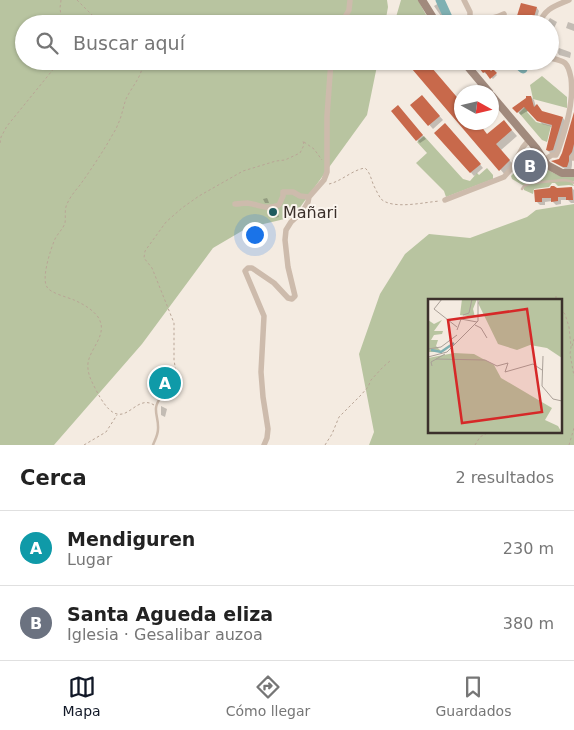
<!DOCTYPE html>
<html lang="es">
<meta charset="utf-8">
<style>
body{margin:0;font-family:"DejaVu Sans",sans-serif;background:#f6f6f6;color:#222}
.compass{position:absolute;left:454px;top:85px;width:45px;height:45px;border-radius:50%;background:#fff;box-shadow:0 1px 4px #0004;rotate:98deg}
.you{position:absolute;left:254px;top:234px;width:18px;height:18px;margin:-12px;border:4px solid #fff;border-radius:50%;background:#1a73e8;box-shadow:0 0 0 8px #1a73e833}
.badge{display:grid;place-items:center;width:32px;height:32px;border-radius:50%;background:#111827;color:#fff;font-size:16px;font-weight:700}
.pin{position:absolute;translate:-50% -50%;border:2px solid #fff;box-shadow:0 1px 5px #0006}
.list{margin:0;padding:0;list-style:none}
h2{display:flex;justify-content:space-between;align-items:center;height:65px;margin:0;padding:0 20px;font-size:21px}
h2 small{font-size:16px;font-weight:400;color:#767676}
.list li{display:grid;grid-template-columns:32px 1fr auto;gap:15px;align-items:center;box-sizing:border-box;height:75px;padding:0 20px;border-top:1px solid #e0e0e0}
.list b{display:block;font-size:19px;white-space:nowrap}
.list p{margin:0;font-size:16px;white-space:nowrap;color:#767676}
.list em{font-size:16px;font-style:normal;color:#767676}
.icon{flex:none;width:28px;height:28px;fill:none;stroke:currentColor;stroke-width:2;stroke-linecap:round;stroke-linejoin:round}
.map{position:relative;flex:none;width:574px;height:445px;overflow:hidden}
.search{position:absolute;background:#fff;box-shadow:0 1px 4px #0004;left:15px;right:15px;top:15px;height:55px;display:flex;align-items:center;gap:12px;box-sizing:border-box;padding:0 18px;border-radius:28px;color:#767676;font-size:19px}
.sheet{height:215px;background:#fff}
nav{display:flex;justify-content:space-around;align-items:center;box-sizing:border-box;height:70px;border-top:1px solid #e0e0e0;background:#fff;font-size:14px;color:#767676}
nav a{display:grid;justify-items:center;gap:2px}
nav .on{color:#111827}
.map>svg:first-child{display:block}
</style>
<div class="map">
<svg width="574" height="445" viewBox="0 0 574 445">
<rect width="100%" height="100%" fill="#f4ebe1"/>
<path fill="#b8c4a0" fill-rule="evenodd" d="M 0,0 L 387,0 L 388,7 L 385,24 L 24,24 L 24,61 L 378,61 L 367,115 L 293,217 L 247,228 L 213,248 L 142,344 L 54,445 L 0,445 Z
M 401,0 L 418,0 L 431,24 L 394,24 Z
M 542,76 L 567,97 L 567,108 L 533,99 L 530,85 Z
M 527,105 L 529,110 L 527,112 L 536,122 L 551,126 L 547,142 L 542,140 L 519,113 Z
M 424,136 L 463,179 L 470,181 L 477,173 L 479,175 L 487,168 L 493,175 L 493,179 L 446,197 L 444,191 L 416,163 L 427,153 L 417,142 Z
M 538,164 C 550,171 560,179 574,176 L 574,181 L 572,182 L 574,186 L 569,185 L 558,186 L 555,183 L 552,183 L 549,187 L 534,189 L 533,194 L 524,190 L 524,186 L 512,179 L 511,176 L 514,173 L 525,178 L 526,177 L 531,177 L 536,174 Z
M 574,204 L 574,445 L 369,445 L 374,432 L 359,354 L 380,294 L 405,254 L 429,234 L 470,238 L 527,217 L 536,210 ZM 429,300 L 560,300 L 560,431 L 429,431 Z"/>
<path fill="#0003" d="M 439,3 L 446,17 L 443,19 L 434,6 Z
M 537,8 L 539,11 L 535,24 L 529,24 L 520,21 L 518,19 Z
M 550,18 L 557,22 L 550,36 L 550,24 L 546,24 Z
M 568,22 L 574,24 L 574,31 L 566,28 Z
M 559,48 L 570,52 L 571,53 L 570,58 L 559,55 L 558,53 Z
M 481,61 L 491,72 L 493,71 L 497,75 L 493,79 L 487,73 L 486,74 L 484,72 Z
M 413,68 L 462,104 L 462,122 L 488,135 L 509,127 L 517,136 L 501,150 L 515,167 L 506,176 Z
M 531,97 L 534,100 L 536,107 L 542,113 L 563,118 L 566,122 L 556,154 L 550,153 L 547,150 L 553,127 L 542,124 L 529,110 L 521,115 L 514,108 Z
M 425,100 L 443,120 L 433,129 L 412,105 Z
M 402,111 L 426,139 L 420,143 L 417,140 Z
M 574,117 L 574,157 L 572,160 L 572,165 L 571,171 L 568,171 L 557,164 L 554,162 L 560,160 L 564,153 Z
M 449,128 L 483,168 L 474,176 L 436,133 Z
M 535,156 L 539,164 L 536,175 L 533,178 L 530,177 L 526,174 L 523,173 L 519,170 Z
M 572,188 L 574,190 L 574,203 L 571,203 L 568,200 L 561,200 L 561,204 L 556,205 L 552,201 L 545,202 L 545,205 L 540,205 L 537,202 L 536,191 Z
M 267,198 L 268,200 L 269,203 L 265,203 L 263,199 Z
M 277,212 L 279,217 L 273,218 L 272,215 L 269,214 L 269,213 Z
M 173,379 L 175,382 L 176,393 L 157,395 L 154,392 Z
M 161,406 L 167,409 L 165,417 L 161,415 Z"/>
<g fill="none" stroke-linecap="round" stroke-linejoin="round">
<path stroke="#7fb0b2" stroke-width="9" d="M 440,0 L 451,24
M 514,61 L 523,69"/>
</g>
<path fill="#c8694b" d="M 521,3 L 537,7 L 532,24 L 516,19 Z
M 407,61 L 426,61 L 462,103 L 462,106 L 458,109 L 462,113 L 462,122 L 478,122 L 487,134 L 504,120 L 512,130 L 496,144 L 510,160 L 499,171 L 412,69 Z
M 479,61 L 483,61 L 491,71 L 493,69 L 497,73 L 490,79 L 485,72 L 483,73 L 476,64 Z
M 422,95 L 440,116 L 428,126 L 410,105 Z
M 526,96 L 531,96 L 534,107 L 537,104 L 542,111 L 563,117 L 553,150 L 549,151 L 546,150 L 552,125 L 537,121 L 524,107 L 517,113 L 512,108 L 526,98 Z
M 398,105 L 423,135 L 416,141 L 391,111 Z
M 574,112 L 574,144 L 572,152 L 569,156 L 569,161 L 567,167 L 563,167 L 551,161 L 559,159 L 562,153 Z
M 445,123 L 481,164 L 470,173 L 434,133 Z
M 527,150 L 532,152 L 537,160 L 533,172 L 530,176 L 525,174 L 524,172 L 518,170 L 519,166 L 518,166 Z
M 551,186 L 554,186 L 557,188 L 572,187 L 573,200 L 566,200 L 566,197 L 558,197 L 558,201 L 551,202 L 551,198 L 542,198 L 542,202 L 535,202 L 534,190 L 550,188 Z
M 173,378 L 174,391 L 153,393 L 153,388 L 157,388 L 157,379 Z"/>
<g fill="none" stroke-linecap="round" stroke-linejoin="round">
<path stroke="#b9a596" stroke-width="1" stroke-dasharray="2.5 2.5" stroke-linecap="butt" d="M 61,0 L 60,8 L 62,24
M 77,0 L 92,15 L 104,24
M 143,61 C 143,76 132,86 126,99 C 123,107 122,116 118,124 C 116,130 112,135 109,141 C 100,156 90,171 80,185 C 75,191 70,197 67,204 C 64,210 66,217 65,223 C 63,229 58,233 55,239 C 51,248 41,278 47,287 C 50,293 67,297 74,300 C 83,304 92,309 98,317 C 109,334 90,348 88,363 C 87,373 91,380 95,388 C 123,444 132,391 154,405
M 304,142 L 314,149 L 322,160
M 0,143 L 1,137 L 7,126 L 60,61
M 329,184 C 342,181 352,170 365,168 C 371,173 371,181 375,188 C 377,192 379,196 381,199 C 393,210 425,202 440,201
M 556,296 L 556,300
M 560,309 L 565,314 L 569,327 L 571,347 L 570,354 L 574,376
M 572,346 L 574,339
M 171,398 L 175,394 L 177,388 L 177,378 L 174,360 L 174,323 L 152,268 L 144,258 L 145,251 L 166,222 L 182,208 L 199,196 L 243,171 L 276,161 L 285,160 L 300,153 L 304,145 L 303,141
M 84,445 L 106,432 L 117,415
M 325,445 L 332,434 L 339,417 L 361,395 L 368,387 L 371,380 L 383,367 L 390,361
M 475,445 L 480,437 L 491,431
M 569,445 L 574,428"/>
<path stroke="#cdbbac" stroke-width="2.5" d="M 522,189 L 524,186 L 531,183 L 564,180 L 570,181 L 574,183
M 153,445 C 155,440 158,435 158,429 C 159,416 151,410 161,397 L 166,397"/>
<path stroke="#cdbbac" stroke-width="5.5" d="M 464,0 L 470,12 L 470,24
M 341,24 L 349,10 L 350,0
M 477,24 C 483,19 495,19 504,14
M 539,24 C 545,8 555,6 569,0
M 573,158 L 574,156
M 544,160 L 552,155 L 556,155 L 558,151 C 566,128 574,102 571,78 C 570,73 569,67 565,63 C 561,60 555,59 550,58
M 445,200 L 504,177 L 511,169 L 523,147 L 529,140
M 235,204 C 239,204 243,203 247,203 C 261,205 264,210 279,205 L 283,196 L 283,192 L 293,192 L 300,196 L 309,197
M 264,445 L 267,438 L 268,429 L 263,397 L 261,372 L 264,316 L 245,271 L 248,268 L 252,268 L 274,283 L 288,298 L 292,299 L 295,296 L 288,267 L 285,240 L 286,230 L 291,222 L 303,211 L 308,202 L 309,197 L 324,180 L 327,172 L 327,116 L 331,61"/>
<path stroke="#a18a7d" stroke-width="8" d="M 422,0 L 437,24
M 463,61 L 489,92
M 492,96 L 536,148 L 547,165 L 562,173 L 574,173"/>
</g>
<circle fill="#1f5a5e" stroke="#fbf5ee" stroke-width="2" cx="273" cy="212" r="5"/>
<g text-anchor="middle" stroke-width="4" stroke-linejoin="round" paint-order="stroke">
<g font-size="16" fill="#3b302b" stroke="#fbf5ee" text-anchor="start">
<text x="283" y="218">Mañari</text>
</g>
</g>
<g transform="translate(428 299)">
<rect width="134" height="134" fill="#f4ebe1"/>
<path d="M 34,0 L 49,0 L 45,10 L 47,18 L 32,16 ZM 52,0 L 134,0 L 134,59 L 119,49 L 102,46 L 89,51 L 70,45 L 50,4 ZM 0,21 L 6,25 L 14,21 L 6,32 L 15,32 L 14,35 L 6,36 L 3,41 L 10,41 L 8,47 L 14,53 L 0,53 ZM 26,54 L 46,55 L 66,66 L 73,79 L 124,109 L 117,121 L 130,127 L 134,134 L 0,134 L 0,59 Z" fill="#b8c4a0"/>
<path fill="none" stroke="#7fb0b2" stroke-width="2.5" d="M 3,51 L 13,53 L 26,44"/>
<path fill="none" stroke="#aaa098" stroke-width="1" d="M 14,0 L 6,10 L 29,28M 35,16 L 41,14 L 44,0M 47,26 L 53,29 L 59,39M 29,31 L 33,20 L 49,23M 0,50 L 13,48 L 29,36M 0,58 L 19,53 L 50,22 L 50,0M 8,60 L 57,61 L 69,67 L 80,64 L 77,73 L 105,65 L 114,71M 4,67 L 3,63 L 17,55M 114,87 L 115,57M 114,87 L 125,100 L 134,102"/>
<path fill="#d62828" fill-opacity="0.15" stroke="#d62828" stroke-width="2.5" d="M 99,10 L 114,113 L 34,124 L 20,21 Z"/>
<rect width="134" height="134" fill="none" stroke="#3b302b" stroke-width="2.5"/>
</g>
</svg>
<svg class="compass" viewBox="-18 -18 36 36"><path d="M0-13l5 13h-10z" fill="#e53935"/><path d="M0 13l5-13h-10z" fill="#767676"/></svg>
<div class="you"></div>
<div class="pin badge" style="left:165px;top:383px;background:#0f9aa8">A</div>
<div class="pin badge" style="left:530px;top:166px;background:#6b7280">B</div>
<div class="search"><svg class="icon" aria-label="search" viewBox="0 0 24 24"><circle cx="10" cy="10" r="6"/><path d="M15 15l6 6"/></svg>Buscar aquí</div>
</div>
<section class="sheet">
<h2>Cerca<small>2 resultados</small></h2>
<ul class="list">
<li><span class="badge" style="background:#0f9aa8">A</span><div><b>Mendiguren</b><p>Lugar</p></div><em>230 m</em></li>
<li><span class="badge" style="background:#6b7280">B</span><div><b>Santa Agueda eliza</b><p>Iglesia · Gesalibar auzoa</p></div><em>380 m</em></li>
</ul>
</section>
<nav>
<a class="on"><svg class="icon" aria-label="map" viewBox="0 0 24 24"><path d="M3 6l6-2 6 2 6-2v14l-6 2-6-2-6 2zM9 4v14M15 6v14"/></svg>Mapa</a>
<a><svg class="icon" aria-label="directions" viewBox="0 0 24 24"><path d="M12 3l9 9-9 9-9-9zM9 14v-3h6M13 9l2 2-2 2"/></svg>Cómo llegar</a>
<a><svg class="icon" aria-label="saved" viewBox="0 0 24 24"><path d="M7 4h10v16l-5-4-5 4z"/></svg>Guardados</a>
</nav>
